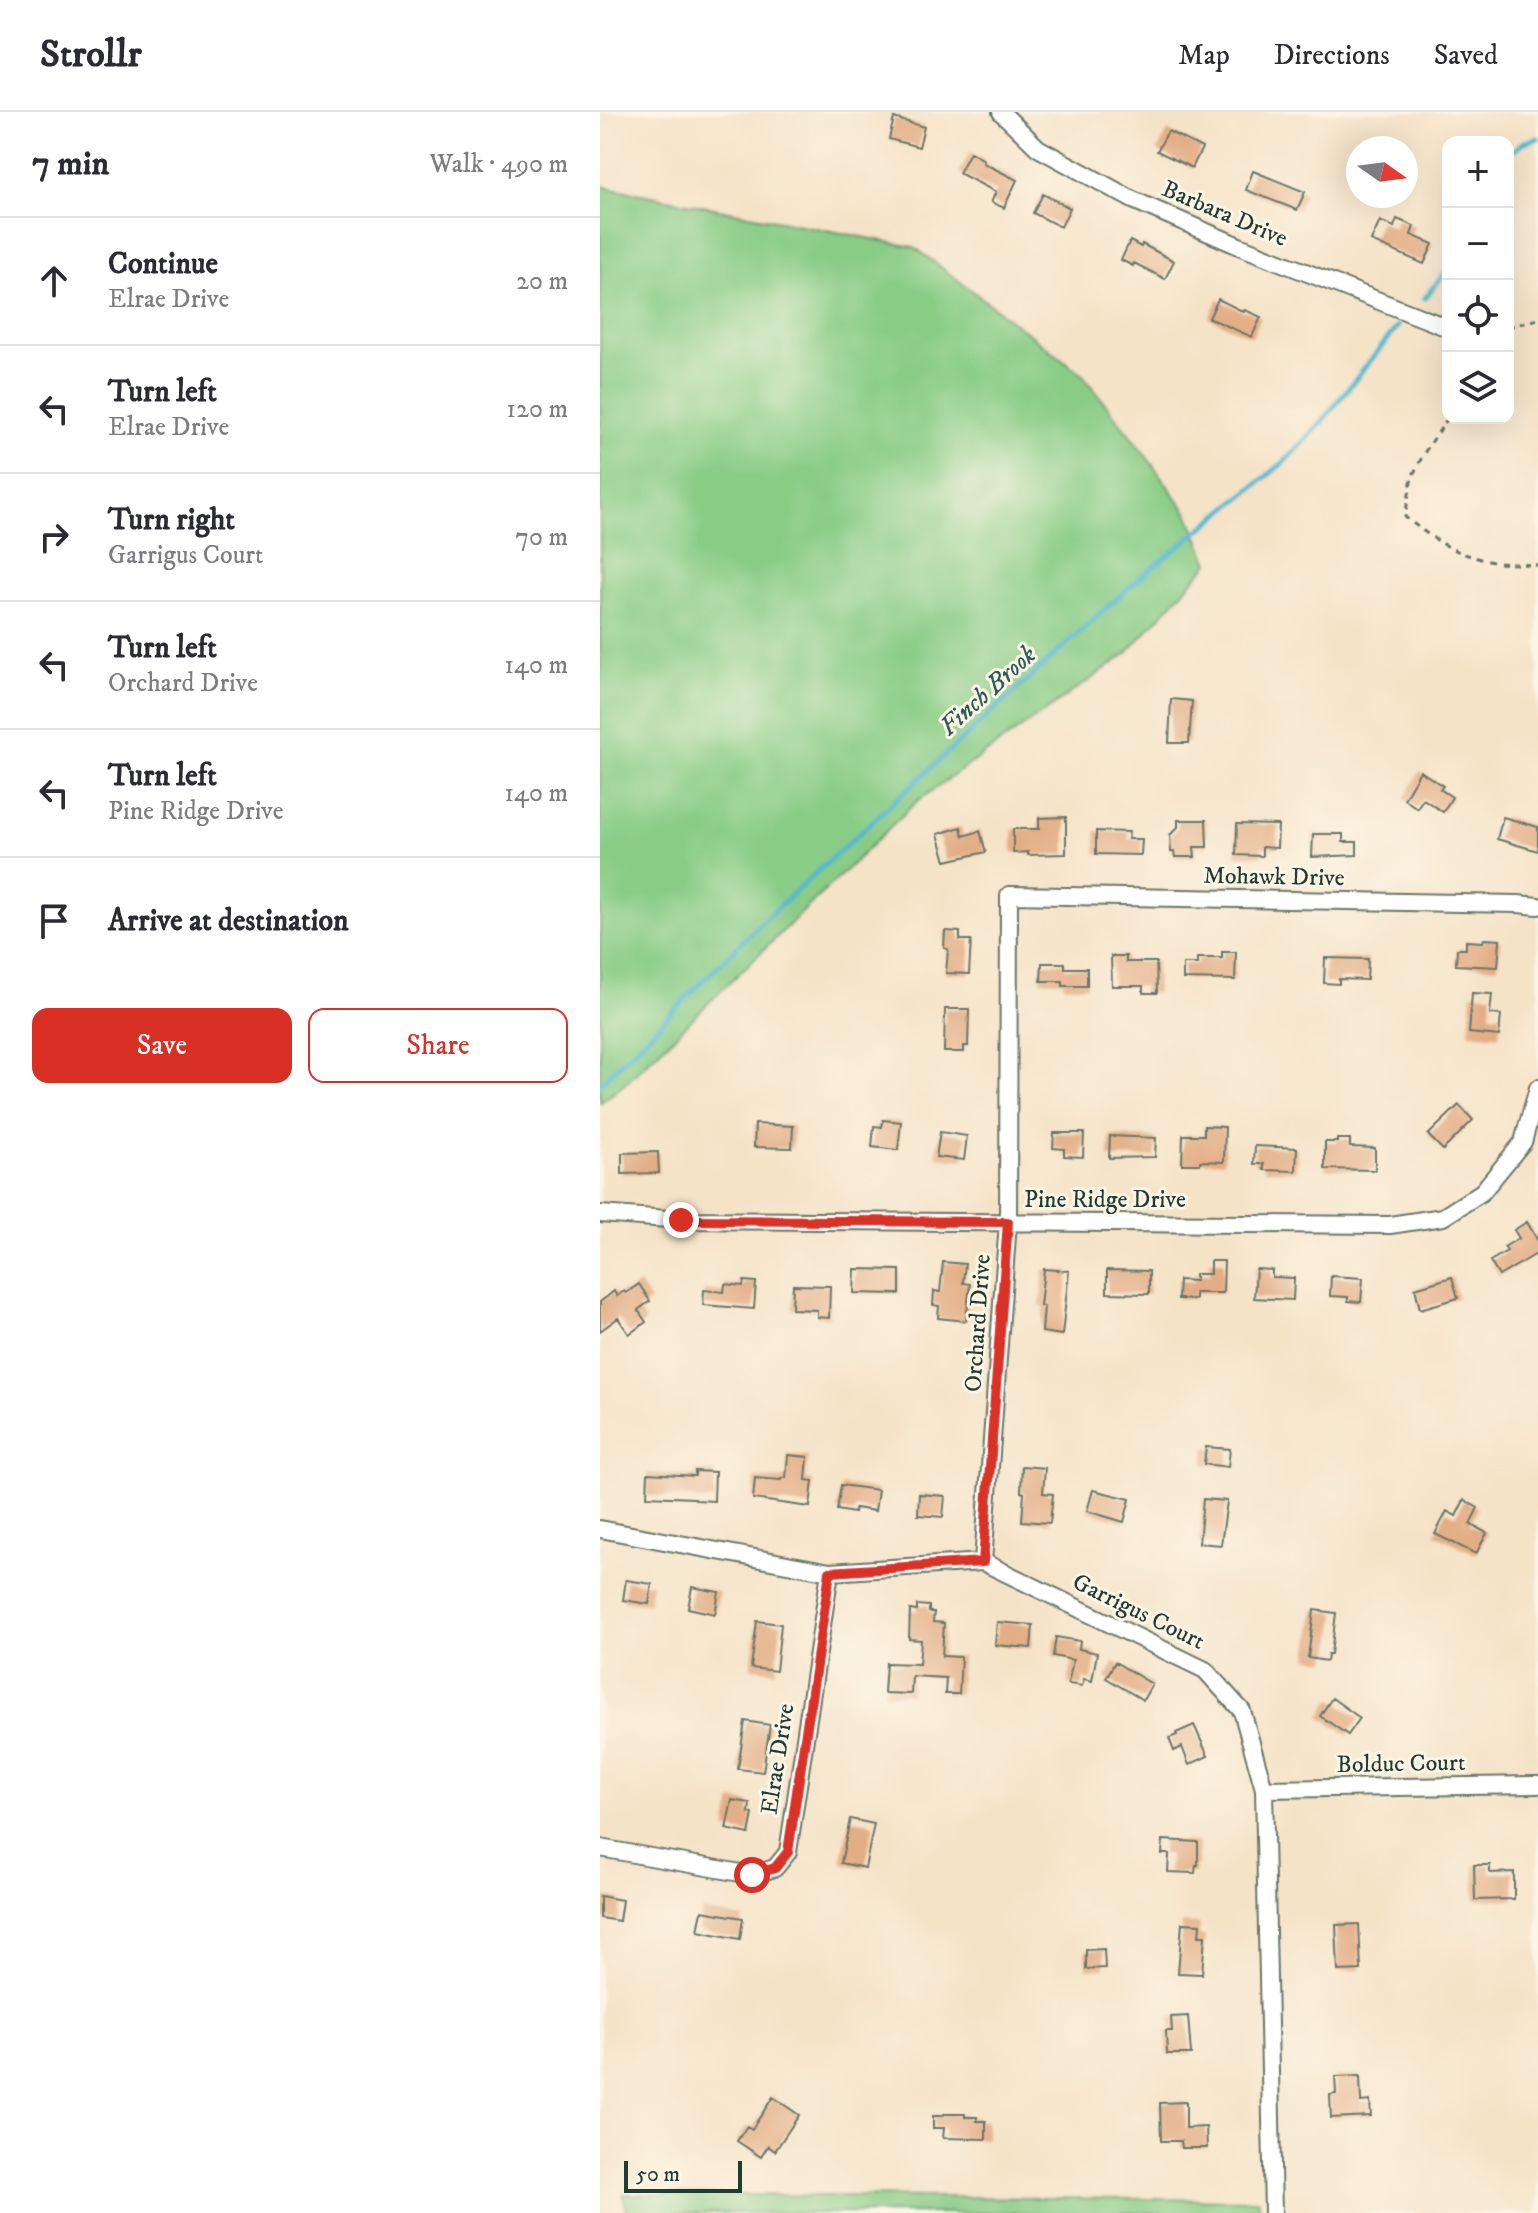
<!DOCTYPE html>
<meta charset="utf-8">
<style>
body{margin:0;font-family:"IM FELL DW Pica",serif;background:#f2f2f3;color:#2b2b33}
.controls{position:absolute;right:24px;top:24px;display:grid;overflow:hidden;border-radius:16px;box-shadow:0 8px 32px #0002}
.controls button{width:72px;height:72px;display:grid;place-items:center;padding:0;border:0;border-bottom:2px solid #e1e1e2;background:#fff;color:#2b2b33;font:40px sans-serif}
.compass{position:absolute;left:746px;top:24px;width:72px;height:72px;border-radius:50%;background:#fff;box-shadow:0 8px 32px #0002;rotate:104deg}
.scale{position:absolute;left:24px;bottom:20px;width:118px;box-sizing:border-box;padding-left:8px;border:4px solid #1f3d34;border-top:0;font-size:22px;line-height:28px;white-space:nowrap;color:#1f3d34;-webkit-text-stroke:6px #fcf5e5;paint-order:stroke}
.stop{position:absolute;width:24px;height:24px;margin:-18px;border:6px solid #d93025;border-radius:50%;background:#fff}
.stop.end{background:#d93025;border-color:#fff;box-shadow:0 2px 8px #0008}
.list{margin:0;padding:0;list-style:none}
h2{display:flex;justify-content:space-between;align-items:center;height:104px;margin:0;padding:0 32px;font-size:34px}
h2 small{font-size:26px;font-weight:400;color:#7c7c81}
.list li{display:grid;grid-template-columns:52px 1fr auto;gap:24px;align-items:center;box-sizing:border-box;height:128px;padding:0 32px;border-top:2px solid #e1e1e2}
.list b{display:block;font-size:30px;white-space:nowrap}
.list p{margin:0;font-size:26px;white-space:nowrap;color:#7c7c81}
.list em{font-size:26px;font-style:normal;color:#7c7c81}
.actions{display:flex;gap:16px;padding:24px 32px}
.actions a{flex:1;padding:18px 0;border:2px solid #d93025;border-radius:16px;text-align:center;font-size:28px;color:#d93025}
.actions .main{background:#d93025;color:#fff}
.icon{flex:none;width:44px;height:44px;fill:none;stroke:currentColor;stroke-width:2;stroke-linecap:round;stroke-linejoin:round}
.map{position:relative;flex:none;width:938px;height:2101px;overflow:hidden}
header{display:flex;align-items:center;gap:48px;box-sizing:border-box;height:112px;padding:0 40px;background:#fff;border-bottom:2px solid #e1e1e2}
header strong{font-size:38px}
nav{display:flex;gap:44px;margin-inline-start:auto;font-size:28px}
main{display:flex}
aside{flex:1;background:#fff}
.map>svg:first-child{display:block}
</style>
<header>
<strong>Strollr</strong>
<nav><a>Map</a><a>Directions</a><a>Saved</a></nav>
</header>
<main>
<aside>
<h2>7 min<small>Walk · 490 m</small></h2>
<ul class="list">
<li><svg class="icon" aria-label="ahead" viewBox="0 0 24 24"><path d="M12 20V5M6 11l6-6 6 6"/></svg><div><b>Continue</b><p>Elrae Drive</p></div><em>20 m</em></li>
<li><svg class="icon" aria-label="left" viewBox="0 0 24 24"><path d="M17 20v-9H6M10 6l-5 5 5 5"/></svg><div><b>Turn left</b><p>Elrae Drive</p></div><em>120 m</em></li>
<li><svg class="icon" aria-label="right" viewBox="0 0 24 24"><path d="M7 20v-9h11M14 6l5 5-5 5"/></svg><div><b>Turn right</b><p>Garrigus Court</p></div><em>70 m</em></li>
<li><svg class="icon" aria-label="left" viewBox="0 0 24 24"><path d="M17 20v-9H6M10 6l-5 5 5 5"/></svg><div><b>Turn left</b><p>Orchard Drive</p></div><em>140 m</em></li>
<li><svg class="icon" aria-label="left" viewBox="0 0 24 24"><path d="M17 20v-9H6M10 6l-5 5 5 5"/></svg><div><b>Turn left</b><p>Pine Ridge Drive</p></div><em>140 m</em></li>
<li><svg class="icon" aria-label="arrive" viewBox="0 0 24 24"><path d="M6 21V4h12l-3 4 3 4H6"/></svg><div><b>Arrive at destination</b></div></li>
</ul>
<div class="actions"><a class="main">Save</a><a>Share</a></div>
</aside>
<div class="map">
<svg width="938" height="2101" viewBox="0 0 938 2101">
<rect width="100%" height="100%" fill="#fcf5e5"/>
<filter id="ink" filterUnits="userSpaceOnUse"><feTurbulence type="fractalNoise" baseFrequency=".0125" numOctaves="2"/><feDisplacementMap in="SourceGraphic" scale="16" xChannelSelector="R" yChannelSelector="G"/><feConvolveMatrix kernelMatrix="1 2 1 2 8 2 1 2 1" color-interpolation-filters="sRGB"/></filter>
<filter id="wash" filterUnits="userSpaceOnUse"><feTurbulence type="fractalNoise" baseFrequency=".006" numOctaves="4" result="noise"/><feDisplacementMap in="SourceGraphic" scale="32" xChannelSelector="R" yChannelSelector="G"/><feGaussianBlur stdDeviation="1.8" result="paint"/><feColorMatrix in="noise" values="0 0 0 0 0 0 0 0 0 0 0 0 0 0 0 0 0 1.4 0 .05"/><feComposite in="paint" operator="in"/></filter>
<g filter="url(#wash)">
<rect width="100%" height="100%" fill="#f5e3c8"/>
<path fill="#88cc86" stroke="#54845d" stroke-width="2" d="M 0,74 L 314,135 L 482,262 L 541,337 L 589,403 L 609,451 L 525,543 L 316,690 L 27,970 L 0,991 Z
M 23,2082 L 659,2088 L 659,2101 L 27,2101 Z"/>
<g fill="none" stroke-linecap="round" stroke-linejoin="round">
<path stroke="#52b8d0" stroke-width="5" d="M 908,44 L 922,31 L 938,26
M 825,186 L 848,157
M 0,972 L 162,810 L 536,469 L 682,352 L 720,312 L 798,214"/>
</g>
<g id="blocks">
<path fill="#e3ad85" d="M 294,6 L 324,15 L 319,35 L 289,27 Z
M 568,19 L 602,36 L 592,56 L 557,39 Z
M 370,40 L 384,48 L 383,51 L 417,68 L 404,96 L 391,90 L 396,80 L 359,61 Z
M 653,59 L 705,80 L 697,98 L 646,78 Z
M 443,82 L 470,96 L 461,115 L 433,101 Z
M 797,107 L 814,114 L 811,123 L 833,132 L 824,152 L 771,129 L 780,109 L 794,115 Z
M 530,129 L 541,135 L 542,132 L 574,149 L 565,167 L 534,151 L 533,154 L 521,148 Z
M 618,187 L 644,200 L 645,198 L 661,205 L 652,225 L 609,206 Z
M 571,587 L 592,589 L 589,631 L 569,631 Z
M 820,659 L 843,674 L 840,677 L 852,685 L 843,700 L 823,687 L 817,696 L 804,687 Z
M 466,705 L 466,742 L 428,743 L 428,740 L 413,741 L 413,717 L 439,717 L 439,706 Z
M 903,705 L 938,715 L 938,739 L 897,727 Z
M 578,708 L 606,708 L 607,735 L 594,735 L 595,745 L 575,745 L 574,740 L 571,740 L 570,723 L 578,715 Z
M 637,712 L 678,713 L 677,736 L 662,735 L 662,744 L 636,743 Z
M 361,715 L 363,724 L 380,719 L 386,740 L 346,749 L 338,722 Z
M 496,719 L 529,720 L 528,727 L 542,727 L 541,743 L 496,742 Z
M 713,722 L 743,722 L 743,730 L 757,730 L 757,743 L 712,745 Z
M 345,819 L 360,820 L 360,828 L 371,828 L 369,862 L 346,861 L 348,837 L 344,836 Z
M 884,827 L 900,828 L 898,855 L 856,853 L 857,837 L 866,837 L 866,829 L 883,830 Z
M 622,840 L 636,840 L 635,868 L 583,867 L 583,852 L 597,852 L 597,846 L 622,846 Z
M 511,844 L 526,844 L 526,850 L 556,850 L 557,881 L 543,881 L 543,874 L 512,874 Z
M 725,846 L 768,847 L 767,868 L 739,867 L 739,872 L 724,871 Z
M 442,851 L 465,851 L 465,856 L 487,856 L 487,874 L 463,874 L 463,869 L 441,869 Z
M 872,881 L 892,882 L 890,902 L 901,903 L 899,924 L 869,921 Z
M 345,897 L 369,897 L 368,934 L 364,934 L 364,940 L 344,940 Z
M 859,993 L 873,1008 L 843,1038 L 828,1023 Z
M 283,1008 L 301,1010 L 298,1038 L 272,1035 L 274,1014 L 282,1015 Z
M 155,1012 L 193,1014 L 192,1036 L 154,1035 Z
M 604,1014 L 625,1015 L 624,1050 L 600,1049 L 600,1052 L 582,1052 L 583,1023 L 604,1023 Z
M 340,1020 L 367,1024 L 364,1048 L 336,1045 Z
M 454,1021 L 484,1021 L 483,1045 L 464,1044 L 464,1037 L 453,1036 Z
M 510,1024 L 556,1026 L 555,1045 L 509,1046 Z
M 737,1027 L 750,1027 L 750,1035 L 775,1036 L 775,1058 L 725,1057 L 725,1030 L 737,1030 Z
M 655,1034 L 697,1036 L 696,1059 L 664,1058 L 664,1052 L 654,1052 Z
M 58,1040 L 59,1061 L 22,1062 L 22,1041 Z
M 927,1110 L 938,1129 L 938,1141 L 899,1164 L 890,1149 L 907,1139 L 904,1135 L 919,1126 L 914,1118 Z
M 610,1149 L 624,1149 L 623,1181 L 595,1181 L 595,1187 L 578,1187 L 579,1168 L 595,1169 L 595,1162 L 610,1162 Z
M 343,1150 L 365,1152 L 363,1171 L 370,1172 L 366,1209 L 338,1206 L 339,1194 L 333,1193 L 334,1179 L 340,1180 Z
M 255,1157 L 300,1158 L 300,1182 L 254,1181 Z
M 444,1157 L 469,1159 L 462,1223 L 442,1220 L 444,1194 L 440,1194 Z
M 656,1157 L 672,1158 L 672,1165 L 694,1166 L 693,1188 L 654,1186 Z
M 507,1158 L 549,1159 L 549,1182 L 507,1181 Z
M 731,1164 L 763,1166 L 761,1190 L 748,1189 L 748,1185 L 730,1184 Z
M 852,1165 L 858,1186 L 820,1197 L 815,1176 Z
M 144,1169 L 156,1170 L 154,1197 L 103,1193 L 104,1178 L 124,1180 L 125,1172 L 143,1174 Z
M 39,1172 L 50,1189 L 38,1198 L 46,1210 L 29,1222 L 18,1206 L 0,1219 L 0,1190 L 14,1179 L 17,1184 L 24,1179 L 26,1181 Z
M 193,1173 L 230,1174 L 229,1206 L 217,1205 L 217,1198 L 192,1197 Z
M 606,1335 L 630,1337 L 628,1355 L 604,1352 Z
M 188,1343 L 208,1345 L 206,1368 L 213,1369 L 210,1395 L 153,1387 L 155,1366 L 181,1368 L 181,1366 L 186,1366 Z
M 422,1354 L 445,1356 L 443,1381 L 453,1382 L 450,1411 L 422,1409 L 424,1381 L 421,1380 Z
M 95,1359 L 115,1360 L 114,1389 L 96,1388 L 94,1386 L 47,1384 L 48,1361 L 95,1364 Z
M 241,1373 L 278,1378 L 275,1399 L 255,1396 L 254,1401 L 237,1398 Z
M 493,1378 L 530,1387 L 524,1410 L 487,1399 Z
M 319,1382 L 345,1384 L 343,1405 L 318,1403 Z
M 603,1387 L 627,1389 L 621,1433 L 599,1431 Z
M 864,1388 L 878,1396 L 870,1412 L 887,1421 L 876,1442 L 835,1422 L 847,1399 L 856,1404 Z
M 26,1468 L 52,1472 L 49,1492 L 23,1488 Z
M 92,1475 L 119,1480 L 115,1502 L 88,1496 Z
M 317,1493 L 329,1494 L 329,1500 L 334,1500 L 333,1510 L 344,1511 L 342,1544 L 361,1545 L 359,1582 L 345,1582 L 346,1566 L 312,1564 L 311,1582 L 284,1581 L 286,1551 L 319,1552 L 321,1528 L 309,1527 L 310,1498 L 317,1499 Z
M 714,1498 L 736,1501 L 731,1542 L 728,1542 L 727,1549 L 708,1546 Z
M 157,1509 L 181,1512 L 176,1559 L 151,1556 Z
M 397,1510 L 433,1513 L 431,1536 L 395,1533 Z
M 456,1525 L 480,1529 L 479,1537 L 497,1541 L 492,1569 L 484,1567 L 482,1574 L 468,1572 L 473,1548 L 453,1544 Z
M 515,1550 L 552,1572 L 543,1588 L 506,1566 Z
M 732,1586 L 760,1606 L 748,1623 L 720,1604 Z
M 145,1609 L 170,1613 L 163,1660 L 138,1657 Z
M 594,1613 L 608,1644 L 589,1653 L 582,1635 L 574,1639 L 569,1626 L 577,1623 L 576,1621 Z
M 132,1688 L 150,1691 L 149,1701 L 153,1702 L 149,1722 L 126,1717 Z
M 250,1707 L 274,1712 L 265,1756 L 241,1751 Z
M 563,1728 L 598,1730 L 598,1753 L 596,1753 L 595,1761 L 568,1760 L 569,1742 L 562,1742 Z
M 874,1753 L 890,1753 L 890,1761 L 914,1760 L 914,1787 L 875,1788 Z
M 0,1784 L 22,1788 L 19,1809 L 0,1806 Z
M 102,1799 L 143,1806 L 140,1827 L 98,1819 Z
M 582,1811 L 600,1812 L 599,1824 L 605,1824 L 602,1862 L 578,1861 Z
M 759,1812 L 761,1858 L 738,1859 L 736,1813 Z
M 504,1837 L 505,1856 L 486,1857 L 486,1838 Z
M 588,1904 L 591,1942 L 567,1942 L 566,1919 L 572,1919 L 571,1905 Z
M 760,1964 L 761,1990 L 770,1989 L 771,2004 L 731,2006 L 730,1983 L 736,1982 L 735,1965 Z
M 173,1985 L 199,2003 L 175,2039 L 168,2034 L 161,2045 L 137,2029 L 147,2014 L 152,2017 Z
M 586,1990 L 586,2016 L 606,2015 L 607,2036 L 582,2036 L 581,2029 L 561,2029 L 560,1991 Z
M 344,2002 L 365,2002 L 365,2005 L 377,2005 L 377,2009 L 386,2009 L 386,2027 L 343,2026 L 344,2016 L 333,2016 L 333,2004 L 343,2004 Z"/>
</g>
</g>
<g filter="url(#ink)">
<use href="#blocks" fill-opacity="0" stroke="#6a7768" stroke-width="2"/>
<g fill="none" stroke-linecap="round" stroke-linejoin="round">
<g stroke="#6a7768" stroke-width="20">
<path id="street" d="M 401,0 L 438,36 L 533,88 L 639,134 L 848,216
M 0,1102 L 81,1108 L 790,1113 L 843,1105 L 882,1080 L 923,1030 L 938,976
M 0,1417 L 230,1460 L 383,1450 L 605,1558 L 642,1599 L 664,1677 L 673,2101
M 383,1450 L 408,1110 L 409,783 L 918,792 L 938,794
M 664,1677 L 938,1673
M 0,1736 L 152,1763 L 175,1756 L 188,1740 L 230,1460"/>
</g>
<path stroke="#6a7768" stroke-width="3" stroke-dasharray="6 6" stroke-linecap="butt" d="M 908,215 L 938,207
M 848,306 L 824,341 L 812,365 L 805,405 C 833,427 851,440 888,449 C 903,453 922,451 938,454"/>
<use href="#street" stroke="#fff" stroke-width="16"/>
</g>
</g>
<g fill="none" stroke-linecap="round" stroke-linejoin="round" filter="url(#ink)">
<path stroke="#d93025" stroke-width="10" d="M 81,1108 L 408,1110 L 383,1450 L 230,1460 L 188,1740 L 175,1756 L 152,1763"/>
</g>
<g text-anchor="middle" stroke-width="6" stroke-linejoin="round" paint-order="stroke">
<g font-size="24" fill="#1f3d34" stroke="#fcf5e5">
<text transform="translate(625 101) rotate(23)" y="8">Barbara Drive</text>
<text transform="translate(674 764) rotate(1)" y="8">Mohawk Drive</text>
<text x="505" y="1095">Pine Ridge Drive</text>
<text transform="translate(377 1211) rotate(-86)" y="8">Orchard Drive</text>
<text transform="translate(539 1499) rotate(26)" y="8">Garrigus Court</text>
<text transform="translate(177 1647) rotate(-81)" y="8">Elrae Drive</text>
<text transform="translate(801 1651) rotate(-1)" y="8">Bolduc Court</text>
</g>
<g font-size="26" font-style="italic" fill="#2c5c5b" stroke="#fcf5e5">
<text transform="translate(387 578) rotate(-42)" y="9">Finch Brook</text>
</g>
</g>
</svg>
<div class="controls">
<button>+</button>
<button>−</button>
<button><svg class="icon" aria-label="locate" viewBox="0 0 24 24"><circle cx="12" cy="12" r="6"/><path d="M12 2v4M12 18v4M2 12h4M18 12h4"/></svg></button>
<button><svg class="icon" aria-label="layers" viewBox="0 0 24 24"><path d="M12 4l9 5-9 5-9-5zM3 14l9 5 9-5"/></svg></button>
</div>
<svg class="compass" viewBox="-18 -18 36 36"><path d="M0-13l5 13h-10z" fill="#e53935"/><path d="M0 13l5-13h-10z" fill="#7c7c81"/></svg>
<div class="scale">50 m</div>
<div class="stop" style="left:152px;top:1763px"></div>
<div class="stop end" style="left:81px;top:1108px"></div>
</div>
</main>
